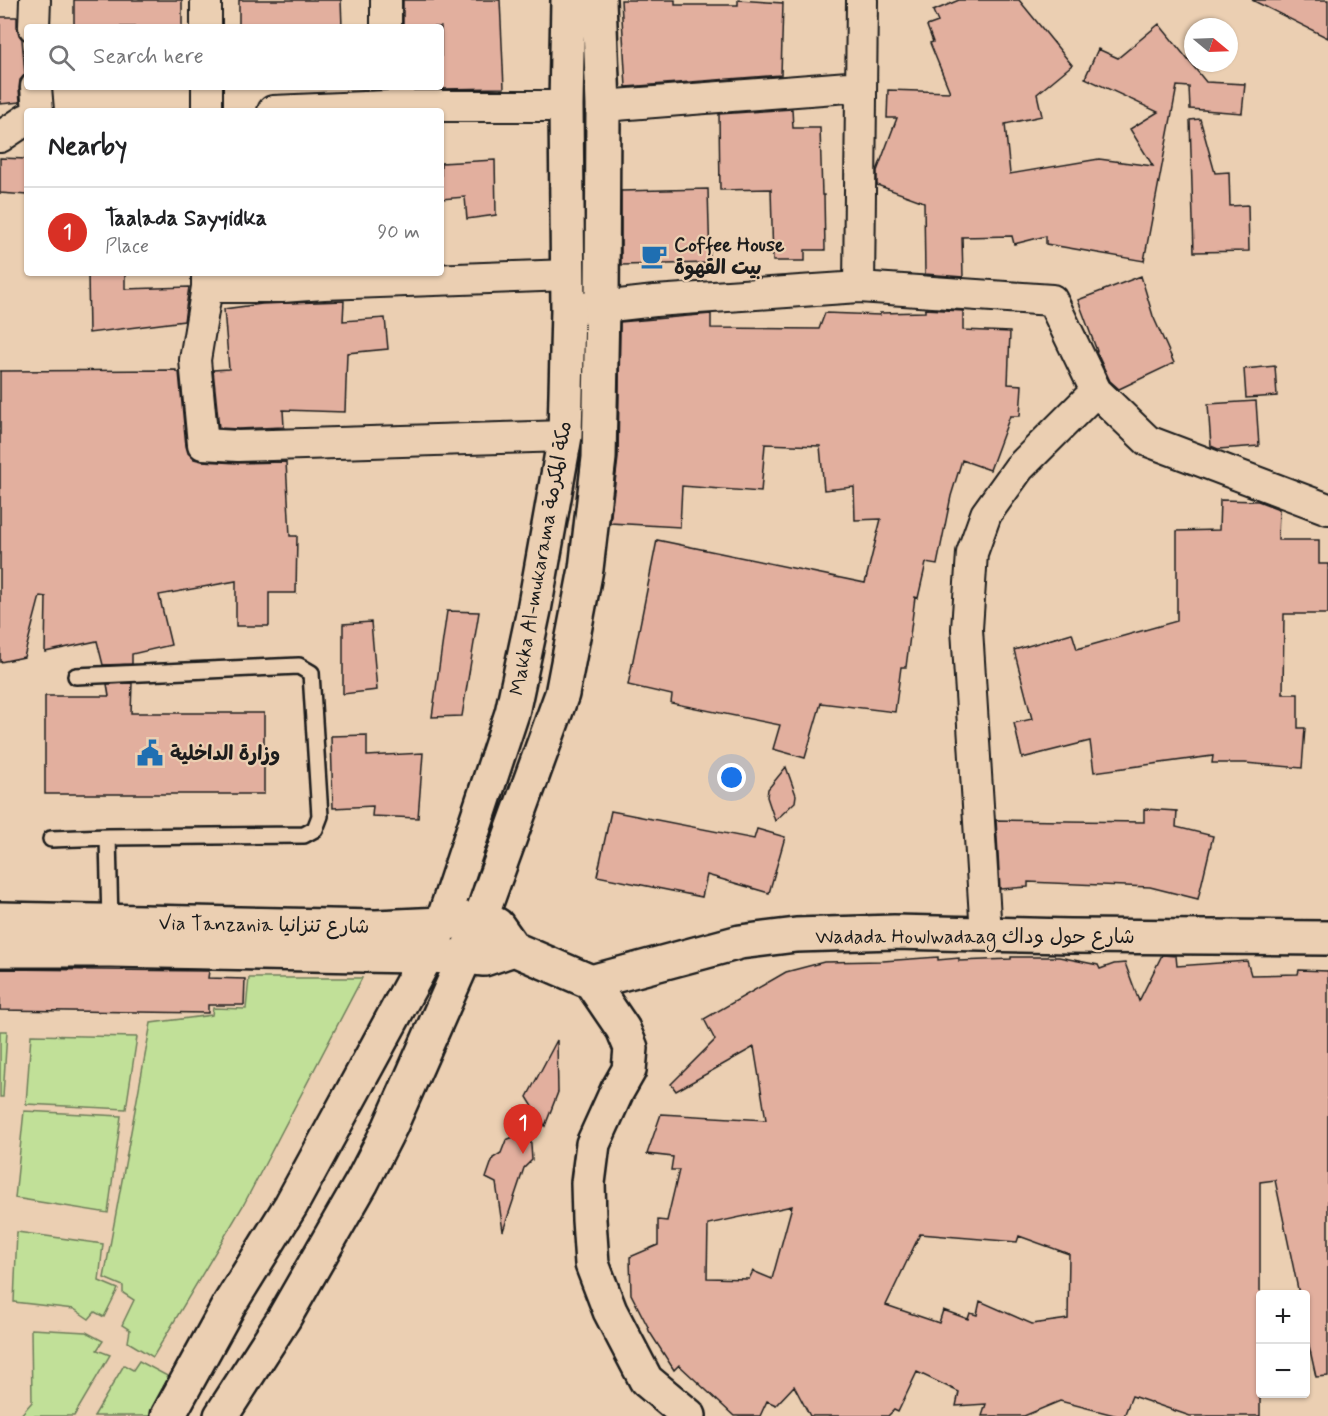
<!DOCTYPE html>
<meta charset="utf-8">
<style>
body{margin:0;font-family:Mynerve,"Playpen Sans Arabic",sans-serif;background:#f2f2f2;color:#202124}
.controls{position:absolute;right:18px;bottom:18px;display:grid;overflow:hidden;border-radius:6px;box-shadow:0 2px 4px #0004}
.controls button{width:54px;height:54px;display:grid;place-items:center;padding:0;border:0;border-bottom:2px solid #e0e0e0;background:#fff;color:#202124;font:30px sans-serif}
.compass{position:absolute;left:1184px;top:18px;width:54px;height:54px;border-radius:50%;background:#fff;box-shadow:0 2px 4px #0004;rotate:109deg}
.you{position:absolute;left:732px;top:778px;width:21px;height:21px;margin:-15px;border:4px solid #fff;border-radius:50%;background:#1a73e8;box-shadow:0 0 0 9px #1a73e833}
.badge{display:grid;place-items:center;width:39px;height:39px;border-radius:50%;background:#d93025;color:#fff;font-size:20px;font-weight:700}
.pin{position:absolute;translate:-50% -50px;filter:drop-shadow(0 2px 3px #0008)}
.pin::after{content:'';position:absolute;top:32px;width:21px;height:18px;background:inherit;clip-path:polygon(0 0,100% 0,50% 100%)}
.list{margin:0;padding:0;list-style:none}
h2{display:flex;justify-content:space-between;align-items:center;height:78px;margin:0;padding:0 24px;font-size:26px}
h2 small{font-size:20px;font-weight:400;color:#757577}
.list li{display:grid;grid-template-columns:39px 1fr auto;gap:18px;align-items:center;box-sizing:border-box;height:90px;padding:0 24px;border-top:2px solid #e0e0e0}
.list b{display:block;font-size:22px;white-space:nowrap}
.list p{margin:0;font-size:20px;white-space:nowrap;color:#757577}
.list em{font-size:20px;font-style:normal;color:#757577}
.icon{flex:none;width:33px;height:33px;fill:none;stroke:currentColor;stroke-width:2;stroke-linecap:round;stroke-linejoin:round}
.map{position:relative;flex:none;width:1328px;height:1416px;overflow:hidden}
.search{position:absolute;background:#fff;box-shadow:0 2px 4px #0004;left:24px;top:24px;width:420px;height:66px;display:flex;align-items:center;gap:15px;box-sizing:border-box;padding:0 21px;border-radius:6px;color:#757577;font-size:22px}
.panel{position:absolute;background:#fff;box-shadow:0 2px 4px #0004;left:24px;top:108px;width:420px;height:168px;border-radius:6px}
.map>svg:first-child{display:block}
</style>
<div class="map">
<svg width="1328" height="1416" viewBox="0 0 1328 1416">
<rect width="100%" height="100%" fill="#ebcfb2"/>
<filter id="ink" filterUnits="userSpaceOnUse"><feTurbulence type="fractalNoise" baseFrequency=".0167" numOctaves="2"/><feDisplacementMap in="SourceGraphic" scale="12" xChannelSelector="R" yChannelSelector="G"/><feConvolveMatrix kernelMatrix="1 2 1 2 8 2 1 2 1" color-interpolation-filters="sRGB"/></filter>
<g filter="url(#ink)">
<path fill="#c1e098" stroke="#6e7e5a" stroke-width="1.5" d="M 249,978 L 362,978 L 244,1204 L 153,1357 L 128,1342 L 130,1330 L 122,1325 L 134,1300 L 123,1293 L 123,1286 L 104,1278 L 151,1023 L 212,1015 L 213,1008 L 246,1009 Z
M 0,1031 L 7,1031 L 3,1097 L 0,1097 Z
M 31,1035 L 137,1037 L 126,1109 L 26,1104 Z
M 24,1111 L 121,1116 L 108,1213 L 15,1198 Z
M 17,1232 L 103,1244 L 99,1281 L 118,1289 L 104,1317 L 95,1312 L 89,1319 L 74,1309 L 14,1302 Z
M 31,1329 L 86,1332 L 103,1341 L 97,1350 L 110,1355 L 74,1416 L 20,1416 L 32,1402 Z
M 139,1361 L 173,1379 L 150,1416 L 94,1416 L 124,1365 L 133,1370 Z"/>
<path fill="#e2af9e" stroke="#1c1c1c" stroke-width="1.5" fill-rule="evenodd" d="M 74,0 L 182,0 L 182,27 L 74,27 Z
M 239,0 L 341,0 L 342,27 L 239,27 Z
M 403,0 L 500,0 L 504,88 L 441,89 L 441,27 L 403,27 Z
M 621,0 L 675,0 L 675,5 L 738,5 L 738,0 L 783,3 L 781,75 L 626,87 Z
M 959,0 L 1019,0 L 1072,65 L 1037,94 L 1042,116 L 1005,124 L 1010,174 L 1099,159 L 1153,166 L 1130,129 L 1158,112 L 1085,78 L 1098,49 L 1118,58 L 1159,24 L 1206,82 L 1245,84 L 1242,113 L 1190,109 L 1189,87 L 1177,86 L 1144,261 L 1046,244 L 1046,236 L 1014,244 L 1012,236 L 962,237 L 963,277 L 925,274 L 924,202 L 877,185 L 877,171 L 897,118 L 887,118 L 888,90 L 950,92 L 930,43 L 933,42 L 927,26 L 938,22 L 933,11 Z
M 1252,0 L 1328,0 L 1328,38 Z
M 0,17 L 17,17 L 17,27 L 19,35 L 22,39 L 25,74 L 20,80 L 19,88 L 20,102 L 0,104 Z
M 792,109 L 793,128 L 820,128 L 822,195 L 824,195 L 825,250 L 805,250 L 805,261 L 773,261 L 771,189 L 720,190 L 719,114 Z
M 1200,119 L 1215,173 L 1229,172 L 1230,206 L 1248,205 L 1249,251 L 1194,252 L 1190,120 Z
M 0,158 L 27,159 L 27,195 L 0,193 Z
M 495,160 L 496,215 L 467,219 L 465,197 L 441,199 L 441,163 Z
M 708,189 L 710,263 L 621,265 L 621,191 Z
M 88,273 L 125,273 L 125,289 L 189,287 L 184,321 L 89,333 Z
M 1141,276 L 1153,316 L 1174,363 L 1119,389 L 1110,381 L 1096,351 L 1097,351 L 1078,300 Z
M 344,301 L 343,321 L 385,318 L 388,349 L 347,353 L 345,412 L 283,410 L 284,427 L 238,429 L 219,428 L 213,370 L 229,369 L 224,309 L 262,304 Z
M 925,309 L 963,311 L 963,330 L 1010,332 L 1008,384 L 1022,385 L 1020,416 L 1010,416 L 990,470 L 962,460 L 951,496 L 937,565 L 926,563 L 918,598 L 915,597 L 906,667 L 901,667 L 895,712 L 821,703 L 805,758 L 773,749 L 780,725 L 671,703 L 672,695 L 628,685 L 657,540 L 865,583 L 881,519 L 855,520 L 854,487 L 824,490 L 820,446 L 765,444 L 761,492 L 682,486 L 680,527 L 610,523 L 618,458 L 620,322 L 711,314 L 711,328 L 819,329 L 825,313 L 880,315 L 880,313 L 925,312 Z
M 1275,366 L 1277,396 L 1246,398 L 1244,369 Z
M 176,370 L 176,372 L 179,372 L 186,446 L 188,453 L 194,459 L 202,461 L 237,463 L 286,462 L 290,536 L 297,536 L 296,593 L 269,593 L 269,626 L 236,626 L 236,581 L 159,595 L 171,645 L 132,654 L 132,664 L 103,665 L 97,641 L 45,652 L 46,597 L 40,596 L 24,657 L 0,662 L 0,371 Z
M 1256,401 L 1259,446 L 1218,449 L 1211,446 L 1208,404 Z
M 1220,500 L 1258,501 L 1279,509 L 1278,540 L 1319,540 L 1319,564 L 1328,564 L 1328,614 L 1284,614 L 1283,694 L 1298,694 L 1298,728 L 1305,728 L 1302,768 L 1245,763 L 1212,763 L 1213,756 L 1094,772 L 1090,741 L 1022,758 L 1014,723 L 1032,719 L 1014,650 L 1072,633 L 1077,649 L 1177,621 L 1177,531 L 1219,530 Z
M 447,611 L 479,612 L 462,716 L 432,717 Z
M 371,622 L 377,690 L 343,694 L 343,624 Z
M 132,683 L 131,713 L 264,713 L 264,794 L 45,794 L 45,696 L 109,696 L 107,684 Z
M 367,735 L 367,756 L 423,753 L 418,818 L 372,816 L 373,806 L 333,808 L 331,736 Z
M 786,767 L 796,795 L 795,802 L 775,821 L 767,797 L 768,789 Z
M 1144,809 L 1177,811 L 1176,827 L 1213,836 L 1198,899 L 1150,887 L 1028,882 L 1028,887 L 1000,889 L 996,820 L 1144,822 Z
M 611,811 L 754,839 L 757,829 L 785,837 L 769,893 L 707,875 L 702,897 L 597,876 Z
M 1162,955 L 1176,956 L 1177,966 L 1247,961 L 1251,975 L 1298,974 L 1299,970 L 1328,971 L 1328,1376 L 1316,1377 L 1305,1328 L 1305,1294 L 1299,1294 L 1275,1180 L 1260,1182 L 1260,1416 L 1190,1416 L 1132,1396 L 1124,1416 L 1118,1416 L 1060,1401 L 1024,1416 L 982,1416 L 986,1404 L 956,1406 L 959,1392 L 917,1372 L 898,1412 L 894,1410 L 888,1416 L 810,1416 L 794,1386 L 776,1405 L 767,1401 L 760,1416 L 734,1416 L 679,1365 L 674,1370 L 649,1331 L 648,1327 L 631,1294 L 630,1257 L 658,1245 L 658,1220 L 667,1221 L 679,1170 L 671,1170 L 673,1157 L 647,1154 L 661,1114 L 766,1120 L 754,1047 L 676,1091 L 671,1084 L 715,1040 L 704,1019 L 786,972 L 824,962 L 883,961 L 938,957 L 938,960 L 959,958 L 959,961 L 1011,959 L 1011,957 L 1059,957 L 1098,965 L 1100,969 L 1114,964 L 1125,963 L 1139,1001 ZM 792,1206 L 772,1279 L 753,1271 L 749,1279 L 707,1278 L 708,1224 ZM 920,1234 L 1017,1242 L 1019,1236 L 1069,1254 L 1068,1319 L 1032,1324 L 980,1301 L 977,1315 L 970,1313 L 968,1319 L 943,1310 L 939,1323 L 886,1305 Z
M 0,969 L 209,971 L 208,978 L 245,979 L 244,1005 L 208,1005 L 208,1013 L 0,1010 Z
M 557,1040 L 558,1092 L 545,1126 L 527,1097 Z
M 530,1130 L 532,1160 L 524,1168 L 503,1231 L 496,1183 L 486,1178 L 493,1158 L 501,1153 L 506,1140 Z"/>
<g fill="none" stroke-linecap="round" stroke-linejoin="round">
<g stroke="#1c1c1c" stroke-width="20">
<path id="lane" d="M 108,837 L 110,923
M 51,839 L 108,837 L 304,835 L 315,829 L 320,816 L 311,673 L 299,666 L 76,676"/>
</g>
<g stroke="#1c1c1c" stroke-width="34">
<path id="street" d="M 206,0 L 206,27
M 386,0 L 386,27
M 34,27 L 35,0
M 36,87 L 38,111
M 207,87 L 207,111
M 603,106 L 861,86
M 273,111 L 387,106 L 566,106
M 0,137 L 27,119
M 207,273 L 207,287 L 195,360 L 203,444 L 238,446 L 565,436
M 207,287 L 282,287 L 324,284 L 568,275
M 859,287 L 862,0
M 580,308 L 602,307 L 655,301 L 859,287 L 1052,300 L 1096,391 L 1148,441 L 1328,509
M 986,934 L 967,629 L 972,553 L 986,514 L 1019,468 L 1096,391"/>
</g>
<g stroke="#1c1c1c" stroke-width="38">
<path id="secondary" d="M 0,919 L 376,927 L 442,924 L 481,917 L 497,925 L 514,949 L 591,982
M 0,950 L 109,950 L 465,957 L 484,959 L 514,949
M 591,982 L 740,942 L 796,935 L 894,932 L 1069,936 L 1328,938
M 591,982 L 623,1029 L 631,1048 L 629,1070 L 617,1091 L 593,1144 L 588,1183 L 589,1220 L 592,1264 L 610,1311 L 646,1380 L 689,1416"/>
</g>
<g stroke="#1c1c1c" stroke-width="38">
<path id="highway" d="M 168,1416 L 229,1305 L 291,1205 L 426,957 L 442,924 L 512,713 L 534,610 L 565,436 L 568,309 L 566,106 L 568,0
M 221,1416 L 284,1318 L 362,1182 L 390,1127 L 465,957 L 481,917 L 562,694 L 586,569 L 599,458 L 602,307 L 603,106 L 599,0"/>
</g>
<use href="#lane" stroke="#ebcfb2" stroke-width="15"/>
<use href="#street" stroke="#ebcfb2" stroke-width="30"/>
<use href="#secondary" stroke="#ebcfb2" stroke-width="33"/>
<use href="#highway" stroke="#ebcfb2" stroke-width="33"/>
</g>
</g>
<defs>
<g id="cafe-bare" transform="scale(2.07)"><path d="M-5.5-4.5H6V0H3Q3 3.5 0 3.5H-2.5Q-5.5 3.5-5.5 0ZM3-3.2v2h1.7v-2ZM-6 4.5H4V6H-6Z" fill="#1f6fb2" stroke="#ebcfb2" stroke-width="2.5" paint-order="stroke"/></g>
<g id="civic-bare" transform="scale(2.07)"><path d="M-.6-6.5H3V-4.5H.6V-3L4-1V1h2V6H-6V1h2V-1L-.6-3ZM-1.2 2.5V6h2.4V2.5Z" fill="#1f6fb2" stroke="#ebcfb2" stroke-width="2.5" paint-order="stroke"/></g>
</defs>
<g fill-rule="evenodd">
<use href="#cafe-bare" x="654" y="256"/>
<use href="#civic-bare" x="150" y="753"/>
</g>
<g text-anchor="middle" stroke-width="4.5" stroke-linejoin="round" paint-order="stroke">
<g font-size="20" font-weight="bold" fill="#1c1c1c" stroke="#ebcfb2" text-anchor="start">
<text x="674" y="251">Coffee House<tspan x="674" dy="23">بيت القهوة</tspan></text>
<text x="170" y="760">وزارة الداخلية</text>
</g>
<g font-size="20" fill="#1c1c1c" stroke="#ebcfb2">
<text transform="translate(540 558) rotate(-80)" y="7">Makka Al-mukarama مكة المكرمة</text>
<text transform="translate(264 924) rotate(1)" y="7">Via Tanzania شارع تنزانيا</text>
<text x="975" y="943">Wadada Howlwadaag شارع حول وداك</text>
</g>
</g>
</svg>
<div class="controls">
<button>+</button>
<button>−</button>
</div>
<svg class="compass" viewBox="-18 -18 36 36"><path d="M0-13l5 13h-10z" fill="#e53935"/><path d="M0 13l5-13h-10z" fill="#757577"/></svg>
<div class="you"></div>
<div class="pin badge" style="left:523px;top:1154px">1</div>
<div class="search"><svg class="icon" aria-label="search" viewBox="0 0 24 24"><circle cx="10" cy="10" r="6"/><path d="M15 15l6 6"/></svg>Search here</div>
<section class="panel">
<h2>Nearby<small></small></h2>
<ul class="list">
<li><span class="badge">1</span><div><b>Taalada Sayyidka</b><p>Place</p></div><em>90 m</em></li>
</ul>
</section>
</div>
